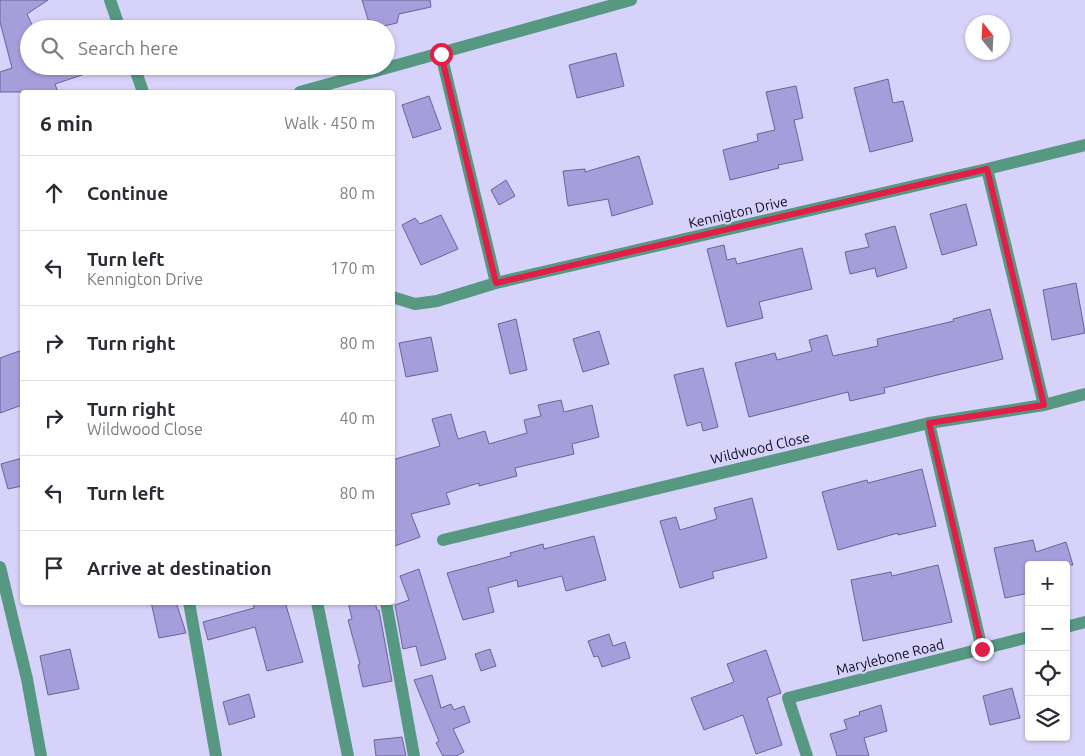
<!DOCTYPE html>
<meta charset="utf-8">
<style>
body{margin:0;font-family:Ubuntu,sans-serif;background:#f2f2f3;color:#2b2b33}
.controls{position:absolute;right:15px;bottom:15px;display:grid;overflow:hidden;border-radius:5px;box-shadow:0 1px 4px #0004}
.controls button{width:45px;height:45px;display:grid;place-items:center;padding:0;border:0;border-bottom:1px solid #e1e1e2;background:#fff;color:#2b2b33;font:25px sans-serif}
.compass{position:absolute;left:965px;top:15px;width:45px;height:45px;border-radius:50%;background:#fff;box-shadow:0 1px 4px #0004;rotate:342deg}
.stop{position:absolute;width:15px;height:15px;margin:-11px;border:4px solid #e11d48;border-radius:50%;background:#fff}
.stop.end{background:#e11d48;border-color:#fff;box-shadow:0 1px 5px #0008}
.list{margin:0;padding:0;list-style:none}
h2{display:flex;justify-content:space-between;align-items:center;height:65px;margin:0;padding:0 20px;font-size:21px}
h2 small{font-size:16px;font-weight:400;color:#7c7c81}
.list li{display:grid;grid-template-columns:32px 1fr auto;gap:15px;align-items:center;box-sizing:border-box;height:75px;padding:0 20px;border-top:1px solid #e1e1e2}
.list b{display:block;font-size:19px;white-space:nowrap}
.list p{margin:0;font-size:16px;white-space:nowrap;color:#7c7c81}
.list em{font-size:16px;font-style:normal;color:#7c7c81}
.icon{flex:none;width:28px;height:28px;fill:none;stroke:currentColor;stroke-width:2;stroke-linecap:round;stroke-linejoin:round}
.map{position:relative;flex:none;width:1085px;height:756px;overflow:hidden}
.search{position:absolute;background:#fff;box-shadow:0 1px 4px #0004;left:20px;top:20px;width:375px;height:55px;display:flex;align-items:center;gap:12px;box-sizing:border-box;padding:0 18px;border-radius:28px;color:#7c7c81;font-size:19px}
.panel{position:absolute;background:#fff;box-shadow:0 1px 4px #0004;left:20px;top:90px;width:375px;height:515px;border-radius:5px}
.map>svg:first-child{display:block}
</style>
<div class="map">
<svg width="1085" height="756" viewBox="0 0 1085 756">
<rect width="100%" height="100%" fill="#d6d2f9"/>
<path fill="#a69edb" stroke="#6b629b" d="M 0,0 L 48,0 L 27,14 L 33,27 L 29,29 L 29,66 L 99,66 L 100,69 L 55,84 L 58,92 L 0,92 L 0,72 L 12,68 L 0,22 Z
M 362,0 L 430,0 L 431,7 L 399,14 L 397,23 L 371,29 Z
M 616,53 L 624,86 L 577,98 L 569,65 Z
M 888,79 L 893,103 L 903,101 L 913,141 L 870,152 L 854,88 Z
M 796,86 L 803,118 L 794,120 L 803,160 L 778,165 L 779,168 L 730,180 L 723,150 L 758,141 L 757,134 L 775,130 L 766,92 Z
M 429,96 L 441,129 L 413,138 L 402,105 Z
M 639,156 L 653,204 L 612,216 L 608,199 L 568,206 L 563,171 L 585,169 L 585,172 Z
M 506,180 L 515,196 L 499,205 L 491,190 Z
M 966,204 L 977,245 L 942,255 L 930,214 Z
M 441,215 L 458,249 L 421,265 L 402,225 L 415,218 L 420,224 Z
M 895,226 L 907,268 L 877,277 L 875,268 L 850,274 L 845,252 L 869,247 L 865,234 Z
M 724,245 L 727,260 L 735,258 L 737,264 L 802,248 L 812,289 L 759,302 L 763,318 L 727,327 L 707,249 Z
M 1076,283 L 1085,333 L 1052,340 L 1043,290 Z
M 990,309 L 1003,359 L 884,388 L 885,393 L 850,401 L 848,392 L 749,417 L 735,363 L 775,353 L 777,360 L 812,351 L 809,340 L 827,335 L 833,356 L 878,346 L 877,339 L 954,321 L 953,319 Z
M 516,319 L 527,370 L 510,374 L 498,324 Z
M 599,331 L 609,364 L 583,372 L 573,339 Z
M 431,337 L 438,371 L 406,377 L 399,343 Z
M 22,350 L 22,405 L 0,413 L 0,358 Z
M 703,368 L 718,427 L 703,431 L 701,422 L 687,426 L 674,375 Z
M 561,400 L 564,412 L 592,405 L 599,437 L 572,444 L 574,454 L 515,468 L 517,476 L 479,486 L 479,483 L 446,493 L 450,504 L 411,514 L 420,537 L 392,547 L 392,460 L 440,446 L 432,419 L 451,414 L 458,439 L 485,431 L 489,444 L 527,433 L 524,420 L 541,416 L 538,405 Z
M 22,458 L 22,486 L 8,489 L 1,464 Z
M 922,469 L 936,526 L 898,535 L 898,533 L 838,550 L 822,492 L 867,480 L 868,483 Z
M 752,498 L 767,558 L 712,572 L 714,578 L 680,588 L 660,521 L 676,517 L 680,530 L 717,519 L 714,508 Z
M 594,536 L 606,580 L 566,591 L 562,576 L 518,587 L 517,580 L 488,588 L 494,612 L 463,620 L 447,573 L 511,556 L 510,553 L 543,544 L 544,549 Z
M 1033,540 L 1036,552 L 1066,542 L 1073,565 L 1029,565 L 1029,593 L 1005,598 L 994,548 Z
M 938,565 L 952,622 L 863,641 L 851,580 L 891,572 L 892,576 Z
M 419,569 L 446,659 L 421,666 L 416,646 L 403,649 L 395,605 L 409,600 L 400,576 Z
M 151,602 L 176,602 L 186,633 L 159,638 Z
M 253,602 L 285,602 L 303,662 L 267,671 L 255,627 L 208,640 L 203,622 L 254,608 Z
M 348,602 L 375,602 L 377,610 L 379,610 L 392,681 L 363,687 L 358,665 L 360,664 L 348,620 L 352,619 Z
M 609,634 L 613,646 L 625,642 L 630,658 L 602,667 L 598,656 L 594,657 L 588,641 Z
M 70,649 L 79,689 L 48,695 L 40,656 Z
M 490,649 L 496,666 L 481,671 L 475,654 Z
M 766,650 L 781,693 L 767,698 L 782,745 L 756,754 L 743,715 L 704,730 L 691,698 L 734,682 L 727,664 Z
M 432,675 L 441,708 L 451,704 L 454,710 L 464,706 L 470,722 L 453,729 L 464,752 L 456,756 L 443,756 L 436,743 L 439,741 L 414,680 Z
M 1012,688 L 1020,718 L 990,725 L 983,696 Z
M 249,694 L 255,717 L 229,725 L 223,702 Z
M 881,705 L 887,731 L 864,738 L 869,756 L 837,756 L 830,734 L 847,729 L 844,720 L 860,715 L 859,712 Z
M 402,737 L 406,756 L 376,756 L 374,740 Z"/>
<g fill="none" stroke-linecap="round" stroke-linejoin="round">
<path stroke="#579882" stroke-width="12" d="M 110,0 L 120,29
M 441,54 L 496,283
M 134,66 L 143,92
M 300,92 L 631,0
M 987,169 L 1044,405
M 392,297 L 415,304 L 437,301 L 496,283 L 987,169 L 1085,145
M 929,423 L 982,649
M 443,540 L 929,423 L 1044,405 L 1085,394
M 0,567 L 27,679 L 41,756
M 189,602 L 216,756
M 317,602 L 348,756
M 386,602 L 414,756
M 1066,627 L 1085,622
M 807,756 L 788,698 L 1029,637"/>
</g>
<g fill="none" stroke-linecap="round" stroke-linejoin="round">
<path stroke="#e11d48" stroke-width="6" d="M 441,54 L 496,283 L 987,169 L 1044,405 L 929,423 L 982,649"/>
</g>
<g text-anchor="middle" stroke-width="4.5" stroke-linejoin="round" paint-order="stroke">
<g font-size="14" fill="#0e091f" stroke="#d6d2f9">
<text transform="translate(738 212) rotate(-13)" y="5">Kennigton Drive</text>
<text transform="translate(760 448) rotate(-13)" y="5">Wildwood Close</text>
<text transform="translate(890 657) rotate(-14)" y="5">Marylebone Road</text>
</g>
</g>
</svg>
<div class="controls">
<button>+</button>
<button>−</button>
<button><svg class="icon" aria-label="locate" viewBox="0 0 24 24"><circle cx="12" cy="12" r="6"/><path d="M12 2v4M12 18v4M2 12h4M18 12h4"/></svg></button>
<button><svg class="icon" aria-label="layers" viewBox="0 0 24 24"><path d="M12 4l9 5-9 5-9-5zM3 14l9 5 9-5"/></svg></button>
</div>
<svg class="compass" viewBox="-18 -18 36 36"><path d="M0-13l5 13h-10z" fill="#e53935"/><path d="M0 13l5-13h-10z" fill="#7c7c81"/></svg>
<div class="stop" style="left:441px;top:54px"></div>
<div class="stop end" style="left:982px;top:649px"></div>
<div class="search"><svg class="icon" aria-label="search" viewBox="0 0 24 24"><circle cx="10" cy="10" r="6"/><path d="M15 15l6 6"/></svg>Search here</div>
<section class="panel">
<h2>6 min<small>Walk · 450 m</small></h2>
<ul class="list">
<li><svg class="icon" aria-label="ahead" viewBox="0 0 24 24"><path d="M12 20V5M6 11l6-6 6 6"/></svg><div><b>Continue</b></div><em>80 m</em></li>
<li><svg class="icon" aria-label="left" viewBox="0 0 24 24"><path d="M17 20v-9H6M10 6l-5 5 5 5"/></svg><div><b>Turn left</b><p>Kennigton Drive</p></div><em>170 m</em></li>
<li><svg class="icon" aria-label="right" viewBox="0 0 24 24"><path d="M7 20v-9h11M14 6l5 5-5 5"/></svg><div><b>Turn right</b></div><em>80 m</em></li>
<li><svg class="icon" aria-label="right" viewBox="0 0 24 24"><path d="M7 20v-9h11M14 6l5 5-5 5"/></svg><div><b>Turn right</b><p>Wildwood Close</p></div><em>40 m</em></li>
<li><svg class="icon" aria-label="left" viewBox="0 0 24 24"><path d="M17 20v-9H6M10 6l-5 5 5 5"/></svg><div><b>Turn left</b></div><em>80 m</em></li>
<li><svg class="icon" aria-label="arrive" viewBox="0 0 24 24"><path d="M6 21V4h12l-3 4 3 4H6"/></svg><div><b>Arrive at destination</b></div></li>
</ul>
</section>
</div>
